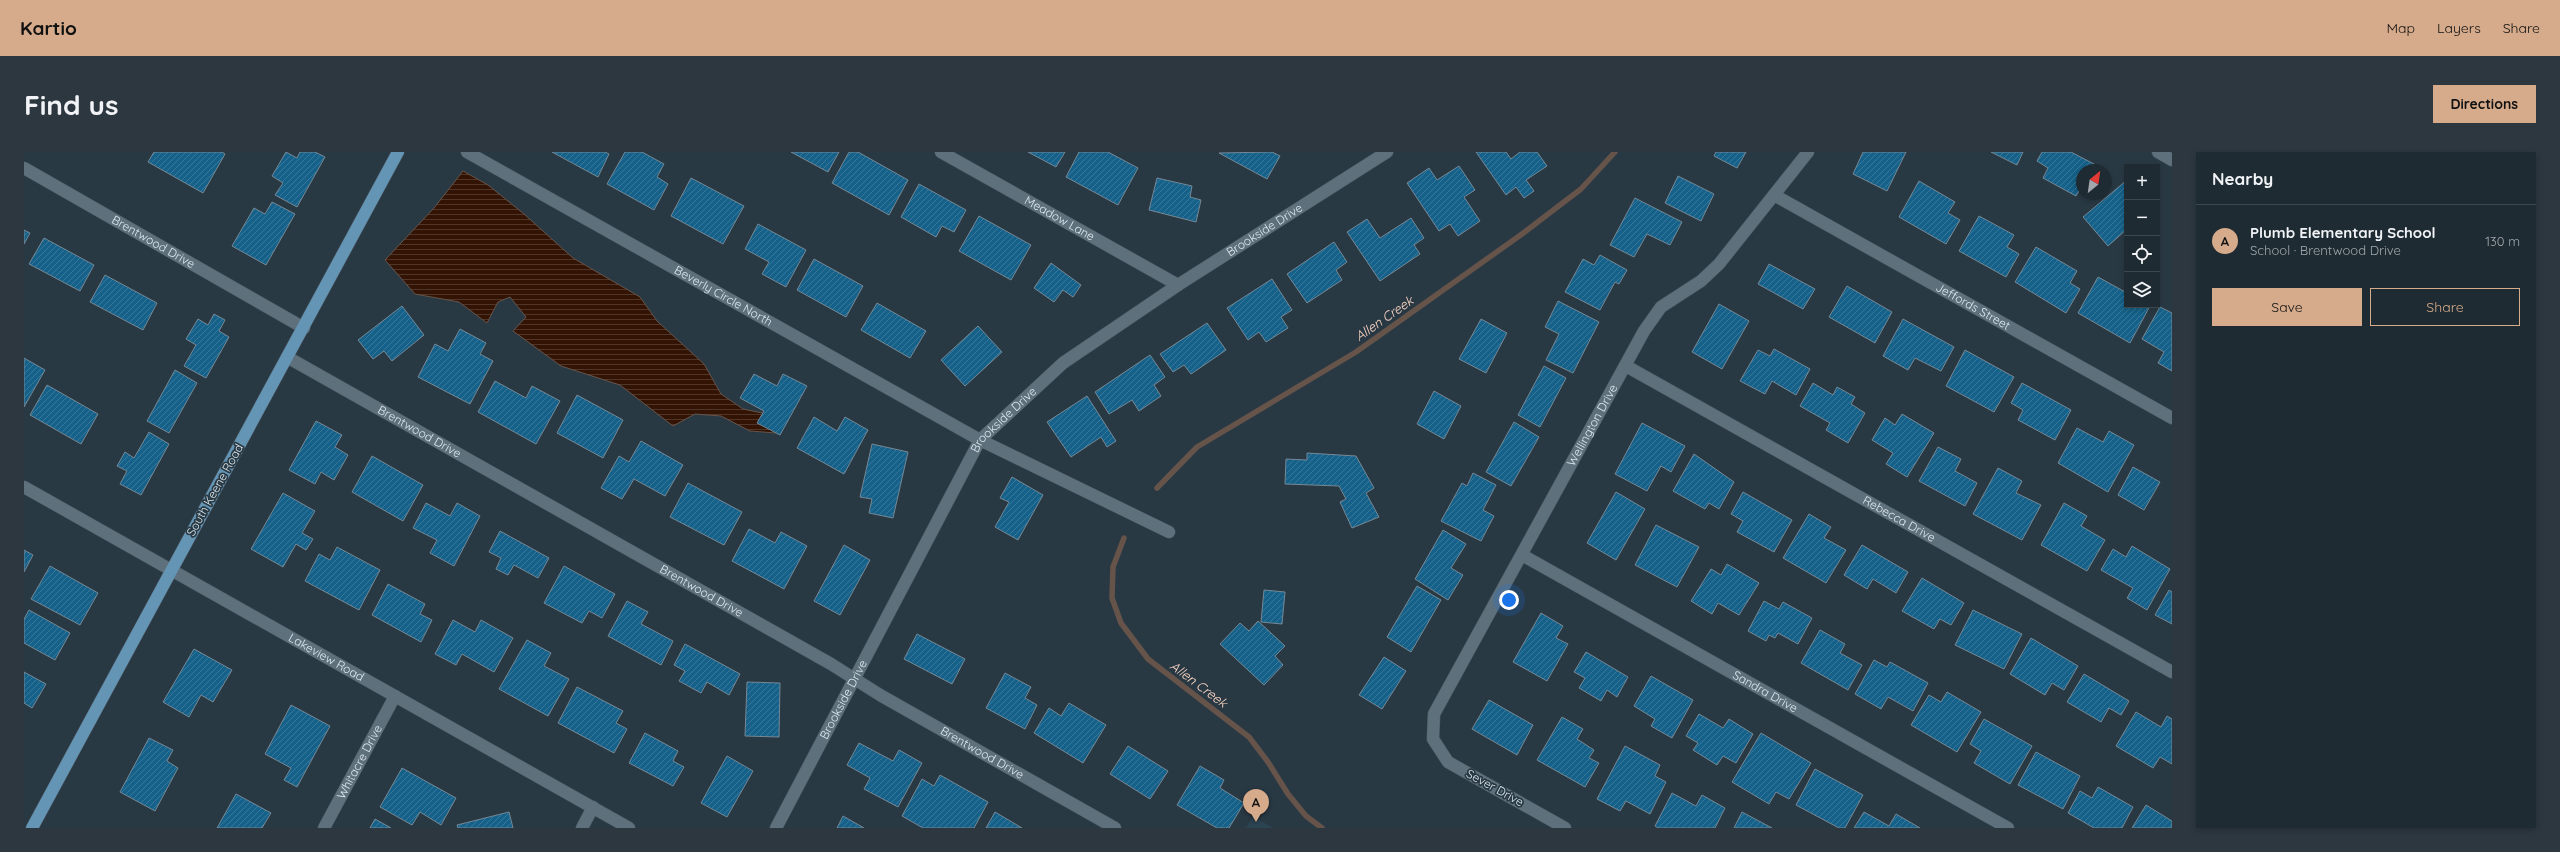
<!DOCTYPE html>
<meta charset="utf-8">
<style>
body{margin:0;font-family:Quicksand,sans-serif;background:#2c373f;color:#f1f3f6}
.controls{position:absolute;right:12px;top:12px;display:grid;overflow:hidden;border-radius:0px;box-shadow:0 2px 6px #0003}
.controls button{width:36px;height:36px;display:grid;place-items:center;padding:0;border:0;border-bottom:1px solid #3c474e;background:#1f2b33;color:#f1f3f6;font:20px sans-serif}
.compass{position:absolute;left:2052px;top:12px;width:36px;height:36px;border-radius:50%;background:#1f2b33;box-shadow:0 2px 6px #0003;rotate:29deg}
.you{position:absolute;left:1485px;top:448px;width:14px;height:14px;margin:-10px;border:3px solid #fff;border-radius:50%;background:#1a73e8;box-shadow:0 0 0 6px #1a73e833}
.badge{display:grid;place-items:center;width:26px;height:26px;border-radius:50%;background:#d6ab8b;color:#111;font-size:13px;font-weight:700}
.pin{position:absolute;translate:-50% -33px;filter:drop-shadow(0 1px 2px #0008)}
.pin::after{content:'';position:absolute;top:21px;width:14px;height:12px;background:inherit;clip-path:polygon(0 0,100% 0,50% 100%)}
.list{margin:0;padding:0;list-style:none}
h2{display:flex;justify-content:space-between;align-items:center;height:52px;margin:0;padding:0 16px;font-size:17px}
h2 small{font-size:13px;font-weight:400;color:#a1a7ac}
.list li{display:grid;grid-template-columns:26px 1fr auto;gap:12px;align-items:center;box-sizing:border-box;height:72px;padding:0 16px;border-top:1px solid #3c474e}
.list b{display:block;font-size:15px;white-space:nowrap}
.list p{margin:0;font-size:13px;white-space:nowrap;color:#a1a7ac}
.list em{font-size:13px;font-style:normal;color:#a1a7ac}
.actions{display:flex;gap:8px;padding:12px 16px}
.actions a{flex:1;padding:9px 0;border:1px solid #d6ab8b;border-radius:0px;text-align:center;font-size:14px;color:#d6ab8b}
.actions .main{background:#d6ab8b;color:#111}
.icon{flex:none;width:22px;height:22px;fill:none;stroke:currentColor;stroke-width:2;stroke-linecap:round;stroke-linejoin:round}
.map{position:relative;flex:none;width:2148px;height:676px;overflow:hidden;border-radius:0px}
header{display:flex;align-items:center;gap:24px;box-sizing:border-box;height:56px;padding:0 20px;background:#d6ab8b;color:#111}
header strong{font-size:19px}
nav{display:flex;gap:22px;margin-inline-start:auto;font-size:14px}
.intro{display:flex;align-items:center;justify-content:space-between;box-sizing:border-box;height:96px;padding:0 24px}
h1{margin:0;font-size:28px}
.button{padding:10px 18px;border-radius:0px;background:#d6ab8b;color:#111;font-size:14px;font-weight:700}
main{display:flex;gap:24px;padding:0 24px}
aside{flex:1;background:#1f2b33;border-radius:0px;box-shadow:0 2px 6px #0003}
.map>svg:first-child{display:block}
</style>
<header>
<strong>Kartio</strong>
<nav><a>Map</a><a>Layers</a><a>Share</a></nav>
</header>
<div class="intro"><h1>Find us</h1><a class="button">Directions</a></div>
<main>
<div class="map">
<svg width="2148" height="676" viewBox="0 0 2148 676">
<defs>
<pattern id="water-rules" width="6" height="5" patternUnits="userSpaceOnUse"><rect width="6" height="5" fill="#331404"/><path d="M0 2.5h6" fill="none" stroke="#503629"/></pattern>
<pattern id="building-hatch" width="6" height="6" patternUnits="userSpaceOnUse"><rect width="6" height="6" fill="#156189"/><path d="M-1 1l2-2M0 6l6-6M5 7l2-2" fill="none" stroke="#37789a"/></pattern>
</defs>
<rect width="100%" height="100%" fill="#293944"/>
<path fill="#2c4352" d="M 1229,664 L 1249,676 L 1222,676 Z"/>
<path fill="url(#water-rules)" stroke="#66544a" d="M 439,19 L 464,33 L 500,62 L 549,106 L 616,145 L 633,169 L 680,212 L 697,242 L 719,257 L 757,265 L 752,281 L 726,279 L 697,264 L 671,262 L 649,274 L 596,233 L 537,214 L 489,179 L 502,165 L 486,145 L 474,150 L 463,171 L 435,150 L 391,142 L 361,108 L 410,56 Z"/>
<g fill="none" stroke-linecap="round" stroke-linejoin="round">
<path stroke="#66544a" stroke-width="5.5" d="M 1133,336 L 1173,295 L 1332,200 L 1498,82 L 1557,37 L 1591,0
M 1100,386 L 1089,415 L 1088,446 L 1097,471 L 1124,507 L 1225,585 L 1244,610 L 1264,642 L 1282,664 L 1298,676"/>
</g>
<path fill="url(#building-hatch)" stroke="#758895" d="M 130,0 L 198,0 L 201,2 L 179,41 L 124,10 Z
M 262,0 L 273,6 L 276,0 L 291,0 L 301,5 L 273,55 L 251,43 L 259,31 L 248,24 Z
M 528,0 L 581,0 L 585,2 L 574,25 Z
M 601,0 L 618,0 L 640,12 L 633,25 L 644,32 L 630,58 L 583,32 Z
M 767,0 L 815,0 L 804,20 Z
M 825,0 L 834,0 L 884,28 L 865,63 L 808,31 Z
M 1004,0 L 1041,0 L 1032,15 Z
M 1055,0 L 1084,0 L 1114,16 L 1094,53 L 1042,25 Z
M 1248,0 L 1256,4 L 1243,27 L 1195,1 Z
M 1452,0 L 1482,0 L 1487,7 L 1496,0 L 1513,0 L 1523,14 L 1502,28 L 1510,39 L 1500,46 L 1492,35 L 1482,43 Z
M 1692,0 L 1722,0 L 1713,16 L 1690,4 Z
M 1839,0 L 1882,0 L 1863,39 L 1829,22 Z
M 1967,0 L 1999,0 L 1993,13 Z
M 2018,0 L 2047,0 L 2070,12 L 2067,18 L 2058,18 L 2058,34 L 2052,44 L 2019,26 L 2024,16 L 2013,9 Z
M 1435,14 L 1451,38 L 1440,45 L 1456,69 L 1434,84 L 1426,72 L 1415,79 L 1383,31 L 1405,16 L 1413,28 Z
M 1654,24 L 1690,42 L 1677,69 L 1641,51 Z
M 667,26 L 720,54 L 699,92 L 647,64 Z
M 1133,26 L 1168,34 L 1166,45 L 1177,48 L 1172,70 L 1125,58 Z
M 2103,28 L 2103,77 L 2084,94 L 2059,65 Z
M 1895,29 L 1931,50 L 1924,61 L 1936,68 L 1922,92 L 1875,65 Z
M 895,32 L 942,58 L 930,80 L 918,74 L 912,85 L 877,65 Z
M 1611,46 L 1658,70 L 1646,93 L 1623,82 L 1610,105 L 1586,93 Z
M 248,50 L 271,62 L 242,113 L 208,94 L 230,56 L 241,62 Z
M 955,64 L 1007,93 L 987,128 L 935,99 Z
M 1955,64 L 1990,83 L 1983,95 L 1995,102 L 1982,125 L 1935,99 Z
M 1387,66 L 1400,86 L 1390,93 L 1396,102 L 1356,129 L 1323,80 L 1343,67 L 1356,86 Z
M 734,72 L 782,98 L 762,135 L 738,122 L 745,110 L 721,97 Z
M 0,78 L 6,81 L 0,92 Z
M 20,86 L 70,113 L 56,139 L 5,112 Z
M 1310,90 L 1323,110 L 1312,118 L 1318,128 L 1283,151 L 1263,122 Z
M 2012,95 L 2053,119 L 2046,131 L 2056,137 L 2042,161 L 1991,130 Z
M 1576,103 L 1603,118 L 1595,132 L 1591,130 L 1576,158 L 1541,140 L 1559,107 L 1570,113 Z
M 790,107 L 839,134 L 822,165 L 773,138 Z
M 1027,111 L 1057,133 L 1049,145 L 1039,138 L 1030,150 L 1010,136 Z
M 1745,112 L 1791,137 L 1779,157 L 1734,132 Z
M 81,123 L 133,151 L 119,178 L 66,150 Z
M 2074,125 L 2103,141 L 2103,153 L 2126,154 L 2106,191 L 2054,161 Z
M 1248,127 L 1268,158 L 1257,165 L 1264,176 L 1242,190 L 1235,180 L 1224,188 L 1203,156 Z
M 1823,134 L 1868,160 L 1851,191 L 1805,165 Z
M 1534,149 L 1575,170 L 1549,221 L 1522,208 L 1535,182 L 1521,175 Z
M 853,151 L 902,179 L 886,206 L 837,178 Z
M 1695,152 L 1725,169 L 1698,217 L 1668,200 Z
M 378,154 L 400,183 L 368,209 L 360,199 L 349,207 L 334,188 Z
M 2136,155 L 2148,161 L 2148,219 L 2134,211 L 2140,200 L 2118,187 Z
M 190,162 L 201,168 L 195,179 L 205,185 L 182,226 L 160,214 L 172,193 L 162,187 L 174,167 L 184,173 Z
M 1457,167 L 1483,181 L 1462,221 L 1435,207 Z
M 1879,167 L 1930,195 L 1917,219 L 1891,206 L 1884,218 L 1859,204 Z
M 1183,171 L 1202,198 L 1167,222 L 1160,213 L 1149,220 L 1136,202 Z
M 954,174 L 978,200 L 941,234 L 917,208 Z
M 436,177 L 462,191 L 456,202 L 469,209 L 446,252 L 394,225 L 411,192 L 424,199 Z
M 1750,197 L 1786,217 L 1772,243 L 1748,229 L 1741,242 L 1716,229 L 1734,198 L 1746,204 Z
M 1941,198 L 1990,225 L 1970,260 L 1922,234 Z
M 1126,203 L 1141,225 L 1130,233 L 1137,244 L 1115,259 L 1108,248 L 1085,262 L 1071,240 Z
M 0,206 L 21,218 L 0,255 Z
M 1520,214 L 1542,226 L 1516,275 L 1494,263 Z
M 151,218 L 173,231 L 145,281 L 123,269 Z
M 730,222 L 753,234 L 759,222 L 783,234 L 756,283 L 733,271 L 740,259 L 716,246 Z
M 471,229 L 502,246 L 508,234 L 536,249 L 512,292 L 454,260 Z
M 1789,231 L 1809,243 L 1813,235 L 1831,245 L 1827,252 L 1841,261 L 1824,291 L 1802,278 L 1806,271 L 1776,254 Z
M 1998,231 L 2047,258 L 2031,288 L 1994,268 L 1999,258 L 1987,251 Z
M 23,233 L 74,262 L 57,292 L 6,263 Z
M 1410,239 L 1437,254 L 1420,287 L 1393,272 Z
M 553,243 L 599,268 L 579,306 L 533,281 Z
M 1063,244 L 1092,289 L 1083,295 L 1077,285 L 1047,305 L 1023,270 Z
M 1878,262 L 1910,281 L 1883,325 L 1862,312 L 1869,301 L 1848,288 L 1861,266 L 1871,273 Z
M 790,265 L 813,279 L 821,265 L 844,278 L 820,322 L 773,296 Z
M 292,269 L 318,283 L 311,295 L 324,303 L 310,328 L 297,320 L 291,332 L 265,318 Z
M 1490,270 L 1515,285 L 1487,334 L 1462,320 Z
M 1618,271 L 1661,294 L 1647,320 L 1637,314 L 1623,339 L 1591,322 Z
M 2053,276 L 2079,290 L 2085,279 L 2110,293 L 2084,340 L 2034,311 Z
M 125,280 L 145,292 L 117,343 L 96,332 L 103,319 L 93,314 L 101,300 L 110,306 Z
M 617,289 L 659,313 L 641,344 L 610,327 L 598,347 L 577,336 L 595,304 L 605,310 Z
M 848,292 L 884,300 L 869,366 L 845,361 L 848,347 L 836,345 Z
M 1914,295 L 1937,307 L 1931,319 L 1953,331 L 1941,354 L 1895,329 Z
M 1283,301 L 1332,304 L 1350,336 L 1342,341 L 1355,365 L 1328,376 L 1316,350 L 1322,347 L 1315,334 L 1261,332 L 1262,307 L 1283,308 Z
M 1670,302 L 1710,330 L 1695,357 L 1685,351 L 1681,357 L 1649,339 Z
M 348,304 L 399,333 L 379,369 L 328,340 Z
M 2109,315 L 2136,330 L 2120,358 L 2094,343 Z
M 1974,316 L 1998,329 L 1992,341 L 2017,353 L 1998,388 L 1949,362 Z
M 1449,321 L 1472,333 L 1459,358 L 1470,364 L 1457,389 L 1417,369 L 1438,331 L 1443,334 Z
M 988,325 L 1019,343 L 994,388 L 971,375 L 985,350 L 976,346 Z
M 664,331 L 718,360 L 700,393 L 646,365 Z
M 1592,340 L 1621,357 L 1592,408 L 1563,391 Z
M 1719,340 L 1768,368 L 1750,400 L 1713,380 L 1719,369 L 1707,362 Z
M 259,341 L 291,359 L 278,381 L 289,387 L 282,398 L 272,392 L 259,415 L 227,397 Z
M 402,351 L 426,364 L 433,351 L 456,364 L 430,414 L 406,401 L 413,388 L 389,376 Z
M 2040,351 L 2063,364 L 2057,374 L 2081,388 L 2063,419 L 2017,393 Z
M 1785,362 L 1807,375 L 1800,386 L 1822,398 L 1802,431 L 1759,406 Z
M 1632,373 L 1675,395 L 1653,435 L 1611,413 Z
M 725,377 L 751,391 L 757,380 L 783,394 L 760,437 L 708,409 Z
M 1419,378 L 1442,392 L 1427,416 L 1439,423 L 1424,448 L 1391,427 Z
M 476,379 L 525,406 L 514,426 L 490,413 L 484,423 L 472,417 L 477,406 L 465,400 Z
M 820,393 L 846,408 L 816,463 L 790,449 Z
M 1838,393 L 1884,420 L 1872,441 L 1849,427 L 1843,437 L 1820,423 Z
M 2108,394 L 2146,417 L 2123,458 L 2103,446 L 2109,436 L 2077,418 L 2089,397 L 2102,405 Z
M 313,395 L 356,418 L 335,458 L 281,429 L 295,402 L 306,408 Z
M 0,398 L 9,403 L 0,420 Z
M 1703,412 L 1735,431 L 1715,463 L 1694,451 L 1688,462 L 1667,449 L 1687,417 L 1697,423 Z
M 26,414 L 74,441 L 56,473 L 7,447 Z
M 540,414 L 591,442 L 578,466 L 565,459 L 558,471 L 520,451 Z
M 1898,426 L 1940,451 L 1927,473 L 1916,467 L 1910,477 L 1878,459 Z
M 364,432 L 401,452 L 396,462 L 408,468 L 397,490 L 348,463 Z
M 1393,434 L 1417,448 L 1387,500 L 1363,485 Z
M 1240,438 L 1261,440 L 1258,472 L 1237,470 Z
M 2145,438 L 2148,440 L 2148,472 L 2131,463 Z
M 603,449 L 624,460 L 617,472 L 649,489 L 637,513 L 584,484 Z
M 1740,449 L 1755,457 L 1759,450 L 1788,466 L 1774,492 L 1754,481 L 1751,486 L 1745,483 L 1742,489 L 1724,479 Z
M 5,458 L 46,481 L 31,508 L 0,491 L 0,467 Z
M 1949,458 L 1998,482 L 1980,517 L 1931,493 Z
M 1517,461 L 1539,474 L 1532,486 L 1544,492 L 1523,529 L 1489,510 Z
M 429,468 L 451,480 L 457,468 L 489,486 L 470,520 L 438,502 L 432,513 L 411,502 Z
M 1234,469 L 1261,494 L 1251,504 L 1259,513 L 1240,533 L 1196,492 L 1216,471 L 1225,479 Z
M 1796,478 L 1821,492 L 1816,501 L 1838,513 L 1824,538 L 1777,511 Z
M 893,482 L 941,507 L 928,532 L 880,507 Z
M 2007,486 L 2054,514 L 2040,538 L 2028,531 L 2021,543 L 1986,522 Z
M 503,488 L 527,501 L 520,514 L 545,527 L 524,564 L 475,537 Z
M 661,492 L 716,522 L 705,543 L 683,530 L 677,541 L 655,529 L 661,519 L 650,513 Z
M 170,497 L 208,518 L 189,550 L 177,543 L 165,565 L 139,550 Z
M 1562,500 L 1604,525 L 1593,545 L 1583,538 L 1577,549 L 1555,536 L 1561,526 L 1550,520 Z
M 1360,505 L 1382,519 L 1358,557 L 1335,543 Z
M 1850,508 L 1863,515 L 1866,510 L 1904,531 L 1889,559 L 1864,545 L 1857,557 L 1831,542 Z
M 0,520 L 22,532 L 8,556 L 0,551 Z
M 981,521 L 1007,535 L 1001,546 L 1013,553 L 1001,577 L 962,556 Z
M 2060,522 L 2105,549 L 2097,563 L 2085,556 L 2077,570 L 2043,550 Z
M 1627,524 L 1669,548 L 1648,586 L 1627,574 L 1631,567 L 1610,554 Z
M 723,530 L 756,531 L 755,585 L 721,584 Z
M 553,535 L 599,559 L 592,571 L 603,577 L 590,601 L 534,571 Z
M 1923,540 L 1957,560 L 1933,600 L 1887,573 L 1905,543 L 1917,550 Z
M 1465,548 L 1509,573 L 1493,603 L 1448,577 Z
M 1045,551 L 1082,573 L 1059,611 L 1010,581 L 1025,556 L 1037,564 Z
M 267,553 L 306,574 L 273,635 L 260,628 L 267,616 L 241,602 Z
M 2112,560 L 2137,575 L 2143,564 L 2148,567 L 2148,612 L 2136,605 L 2129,616 L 2092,594 Z
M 1675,562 L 1699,576 L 1705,567 L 1729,582 L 1712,611 L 1699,604 L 1693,613 L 1669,598 L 1674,591 L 1662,584 Z
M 1538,565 L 1559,577 L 1553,587 L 1570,598 L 1565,606 L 1575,611 L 1561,635 L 1513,608 Z
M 1960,567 L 2008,594 L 1986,632 L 1950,611 L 1957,599 L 1946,592 Z
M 621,581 L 654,599 L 649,609 L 660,615 L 649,634 L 605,611 Z
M 1737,581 L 1787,611 L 1765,647 L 1752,640 L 1745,652 L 1708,630 Z
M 125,586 L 149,598 L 143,609 L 154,616 L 131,659 L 96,640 Z
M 835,591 L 869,609 L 875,598 L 898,611 L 874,655 L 840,637 L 846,626 L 823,613 Z
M 1104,594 L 1144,619 L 1126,647 L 1086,622 Z
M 1601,594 L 1636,613 L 1631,624 L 1642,630 L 1626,662 L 1602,649 L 1596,659 L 1573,647 Z
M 2012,600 L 2056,624 L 2039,657 L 1994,633 Z
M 703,604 L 729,619 L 703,665 L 677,651 Z
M 1176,614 L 1200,628 L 1196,636 L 1220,651 L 1205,676 L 1193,676 L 1153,653 Z
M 378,616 L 432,646 L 417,673 L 396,660 L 388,673 L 356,655 Z
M 1791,617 L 1839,643 L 1821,676 L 1815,676 L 1772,653 Z
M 916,623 L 964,650 L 950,676 L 899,676 L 878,664 L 898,627 L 910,634 Z
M 2074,635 L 2109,655 L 2098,676 L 2070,676 L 2044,661 L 2056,639 L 2068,646 Z
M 1648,641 L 1672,654 L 1678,643 L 1701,656 L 1691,676 L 1634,676 L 1631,674 Z
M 212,642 L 247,661 L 238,676 L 193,676 Z
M 2122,653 L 2148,669 L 2148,676 L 2108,676 Z
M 485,660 L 489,676 L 434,676 L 433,673 Z
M 971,660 L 998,676 L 962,676 Z
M 1718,660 L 1748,676 L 1710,676 Z
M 1840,660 L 1865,674 L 1872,662 L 1896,676 L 1830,676 Z
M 819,664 L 840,676 L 813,676 Z
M 351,667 L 367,676 L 346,676 Z"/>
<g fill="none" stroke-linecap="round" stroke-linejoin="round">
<g stroke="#4a5862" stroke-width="13">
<g id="minor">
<path id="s1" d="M 443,0 L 956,288 L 1145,380"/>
<path id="s2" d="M 917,0 L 1154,133"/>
<path d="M 2134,0 L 2148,8"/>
<path id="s3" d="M 0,16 L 280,176"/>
<path id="s4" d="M 1750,43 L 2148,266"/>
<path id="s5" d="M 263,205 L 807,512 L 856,543 L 1091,676"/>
<path id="s6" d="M 1602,214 L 2148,520"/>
<path id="s7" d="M 0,335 L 605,676"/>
<path id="s8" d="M 1498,403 L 1984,676"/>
<path id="s9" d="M 300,676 L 371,544"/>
<path d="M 558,676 L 569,655"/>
<path id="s10" d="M 752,676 L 956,288 L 1039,211 L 1154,133 L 1363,0"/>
<path id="s11" d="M 1541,676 L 1424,610 L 1409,587 L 1410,562 L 1620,179 L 1637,155 L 1677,129 L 1695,112 L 1784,0"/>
</g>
</g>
<g stroke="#4a5862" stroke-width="13">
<path id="major" d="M 8,676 L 374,0"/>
</g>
<use href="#minor" stroke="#5e707c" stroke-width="12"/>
<use href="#major" stroke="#6595b4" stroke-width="12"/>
</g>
<g text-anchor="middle" stroke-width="3.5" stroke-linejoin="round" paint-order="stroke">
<g font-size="12" fill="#dde8ef" stroke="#293944">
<text dy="4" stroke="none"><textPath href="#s2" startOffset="136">Meadow Lane</textPath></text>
<text dy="4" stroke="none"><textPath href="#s10" startOffset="793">Brookside Drive</textPath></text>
<text dy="4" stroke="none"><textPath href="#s3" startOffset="149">Brentwood Drive</textPath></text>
<text dy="4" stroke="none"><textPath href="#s1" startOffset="294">Beverly Circle North</textPath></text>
<text dy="4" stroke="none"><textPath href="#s4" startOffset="228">Jeffords Street</textPath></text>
<text dy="4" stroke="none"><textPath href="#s10" startOffset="469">Brookside Drive</textPath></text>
<text dy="4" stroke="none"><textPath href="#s11" startOffset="516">Wellington Drive</textPath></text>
<text dy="4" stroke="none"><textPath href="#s5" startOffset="152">Brentwood Drive</textPath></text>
<text transform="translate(191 338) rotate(-61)" y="4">South Keene Road</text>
<text dy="4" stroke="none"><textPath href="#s6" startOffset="313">Rebecca Drive</textPath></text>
<text dy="4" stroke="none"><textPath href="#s5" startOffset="476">Brentwood Drive</textPath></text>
<text dy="4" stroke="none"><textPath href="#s7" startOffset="347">Lakeview Road</textPath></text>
<text dy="4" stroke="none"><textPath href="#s8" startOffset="279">Sandra Drive</textPath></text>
<text dy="4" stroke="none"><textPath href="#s10" startOffset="145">Brookside Drive</textPath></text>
<text dy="4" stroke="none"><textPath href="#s5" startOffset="800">Brentwood Drive</textPath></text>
<text dy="4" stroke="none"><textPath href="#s9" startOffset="75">Whitacre Drive</textPath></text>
<text transform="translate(1471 636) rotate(29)" y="4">Sever Drive</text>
</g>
<g font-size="13" font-style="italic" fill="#fdd6c4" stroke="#293944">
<text transform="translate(1360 166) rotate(-35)" y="5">Allen Creek</text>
<text transform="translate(1175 532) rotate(37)" y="5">Allen Creek</text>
</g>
</g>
</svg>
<div class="controls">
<button>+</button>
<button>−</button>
<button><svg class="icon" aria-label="locate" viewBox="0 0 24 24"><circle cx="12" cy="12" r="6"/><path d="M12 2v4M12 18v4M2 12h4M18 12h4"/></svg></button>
<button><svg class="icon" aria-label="layers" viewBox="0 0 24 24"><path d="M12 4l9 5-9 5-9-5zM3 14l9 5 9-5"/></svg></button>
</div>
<svg class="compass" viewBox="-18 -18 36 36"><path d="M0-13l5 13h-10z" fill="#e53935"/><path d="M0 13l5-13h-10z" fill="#a1a7ac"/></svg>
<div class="you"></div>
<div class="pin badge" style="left:1232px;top:670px">A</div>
</div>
<aside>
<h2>Nearby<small></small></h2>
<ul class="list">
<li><span class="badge">A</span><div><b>Plumb Elementary School</b><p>School · Brentwood Drive</p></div><em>130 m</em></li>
</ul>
<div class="actions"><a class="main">Save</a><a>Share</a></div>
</aside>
</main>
